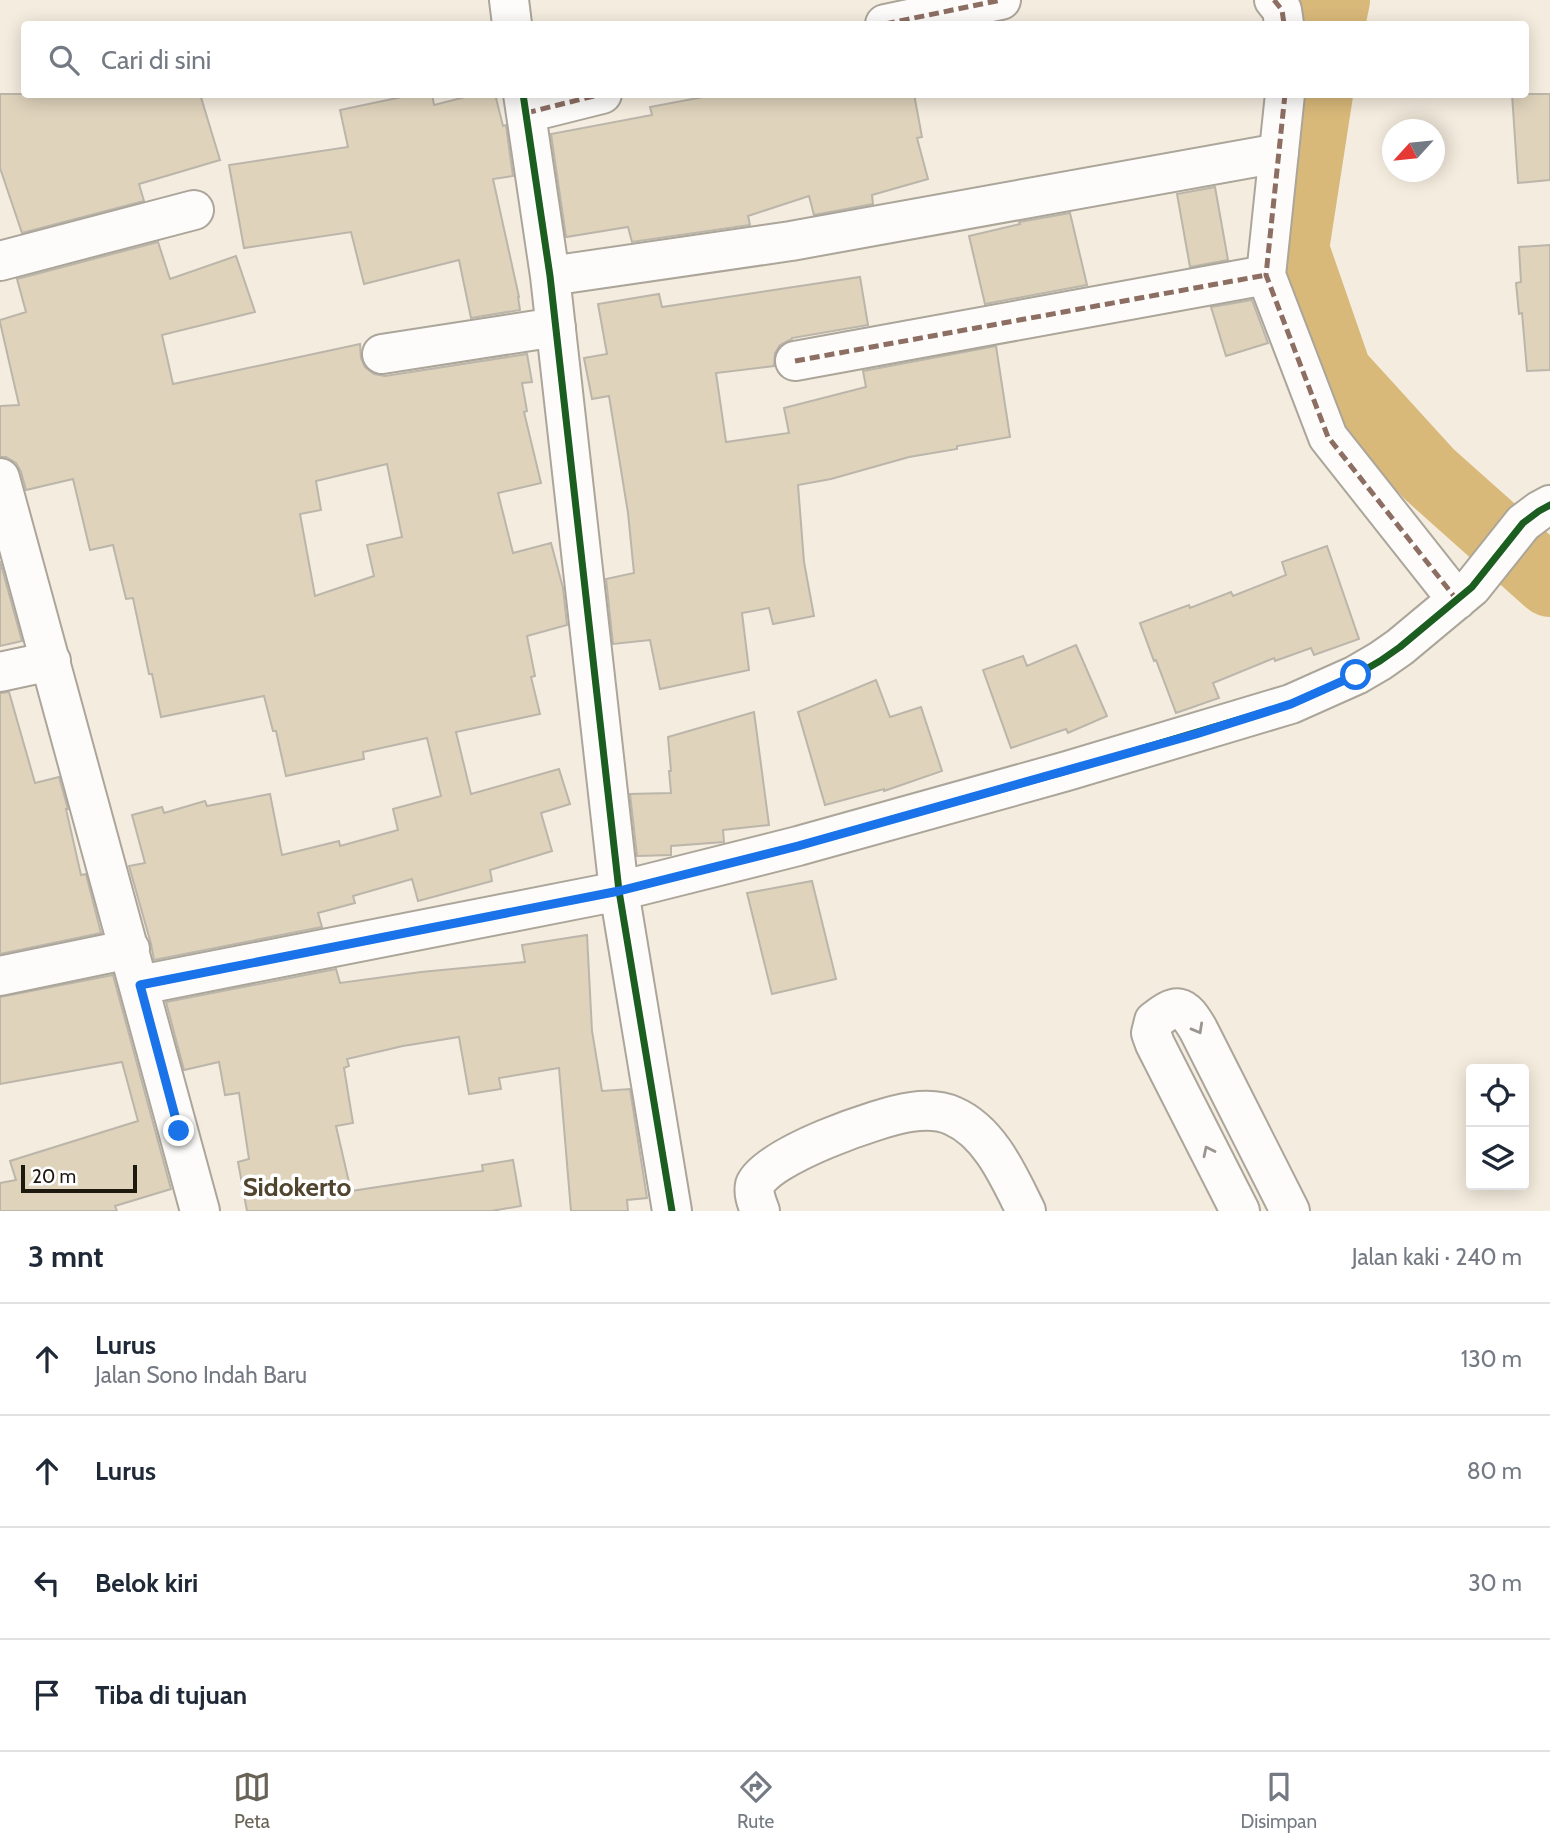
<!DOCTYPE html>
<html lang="id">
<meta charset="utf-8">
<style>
body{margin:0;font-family:Cabin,sans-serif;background:#f6f6f7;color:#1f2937}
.controls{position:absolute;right:21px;bottom:21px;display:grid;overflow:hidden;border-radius:7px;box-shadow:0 4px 18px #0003}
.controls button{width:63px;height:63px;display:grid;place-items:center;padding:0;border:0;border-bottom:2px solid #e0e1e3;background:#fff;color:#1f2937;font:35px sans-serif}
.compass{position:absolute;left:1382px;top:119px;width:63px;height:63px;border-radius:50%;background:#fff;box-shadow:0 4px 18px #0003;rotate:243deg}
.scale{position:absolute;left:21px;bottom:18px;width:116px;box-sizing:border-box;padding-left:7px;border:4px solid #1e190f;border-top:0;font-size:19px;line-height:24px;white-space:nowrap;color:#1e190f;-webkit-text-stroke:5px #fff;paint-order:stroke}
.stop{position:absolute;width:21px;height:21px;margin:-16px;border:5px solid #1a73e8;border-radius:50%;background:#fff}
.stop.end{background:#1a73e8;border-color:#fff;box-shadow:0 2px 7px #0008}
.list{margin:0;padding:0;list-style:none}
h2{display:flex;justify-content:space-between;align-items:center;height:91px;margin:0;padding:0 28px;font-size:30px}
h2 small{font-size:23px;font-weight:400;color:#747a83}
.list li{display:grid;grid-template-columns:46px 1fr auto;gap:21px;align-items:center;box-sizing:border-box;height:112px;padding:0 28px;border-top:2px solid #e0e1e3}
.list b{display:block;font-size:26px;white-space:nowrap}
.list p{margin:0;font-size:23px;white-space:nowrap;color:#747a83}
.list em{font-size:23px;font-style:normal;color:#747a83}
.icon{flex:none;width:38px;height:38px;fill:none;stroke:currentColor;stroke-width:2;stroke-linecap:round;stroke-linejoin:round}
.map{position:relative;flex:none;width:1550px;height:1211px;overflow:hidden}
.search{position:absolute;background:#fff;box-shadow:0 4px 18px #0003;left:21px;right:21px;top:21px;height:77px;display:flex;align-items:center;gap:18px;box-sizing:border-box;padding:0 24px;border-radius:7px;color:#747a83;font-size:26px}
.sheet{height:539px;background:#fff}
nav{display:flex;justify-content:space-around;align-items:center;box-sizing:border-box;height:98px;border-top:2px solid #e0e1e3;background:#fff;font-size:19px;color:#747a83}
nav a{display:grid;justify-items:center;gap:4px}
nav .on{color:#696357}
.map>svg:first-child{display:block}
</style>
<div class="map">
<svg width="1550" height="1211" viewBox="0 0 1550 1211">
<rect width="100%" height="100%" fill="#f4ecde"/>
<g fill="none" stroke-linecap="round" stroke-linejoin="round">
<path stroke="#d9b97a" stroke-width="70" d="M 1330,24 L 1335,0
M 1318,94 L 1294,249 L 1337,373 L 1429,474 L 1550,582"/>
</g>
<path fill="#dfd3bc" stroke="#bbb5aa" stroke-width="2" fill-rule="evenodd" d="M 0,94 L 200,94 L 220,160 L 139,184 L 144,201 L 22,233 L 0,168 Z
M 416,94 L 432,94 L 434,105 L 477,94 L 495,94 L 503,126 L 506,125 L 513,176 L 493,179 L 519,297 L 518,297 L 520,310 L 471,318 L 459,260 L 364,284 L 351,232 L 244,248 L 229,165 L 348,147 L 340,110 Z
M 719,94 L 914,94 L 922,137 L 917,138 L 928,179 L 872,195 L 873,204 L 814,215 L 809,196 L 748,216 L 750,225 L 632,242 L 628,227 L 566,237 L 551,134 L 652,115 L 650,107 Z
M 1512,94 L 1550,94 L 1550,180 L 1518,183 Z
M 1215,187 L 1228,260 L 1190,267 L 1177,194 Z
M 1070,213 L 1087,285 L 985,304 L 969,236 L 1020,224 L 1019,222 Z
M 158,242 L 170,279 L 236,256 L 255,312 L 162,335 L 173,384 L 360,344 L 361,358 L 365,367 L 374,374 L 385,376 L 527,354 L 532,382 L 522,383 L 527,411 L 524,412 L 541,483 L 498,493 L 513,553 L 551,543 L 563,588 L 567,625 L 527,636 L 535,676 L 531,677 L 540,714 L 456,732 L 471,794 L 559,769 L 570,804 L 541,813 L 552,851 L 490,870 L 492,881 L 418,901 L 412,879 L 353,896 L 355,903 L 318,913 L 322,927 L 154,960 L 151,944 L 129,866 L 145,863 L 132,815 L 162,807 L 164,813 L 205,801 L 207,806 L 270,794 L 282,855 L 339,841 L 340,846 L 398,830 L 393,809 L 441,796 L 427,738 L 363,752 L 364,759 L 286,776 L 276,731 L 273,731 L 264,696 L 161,717 L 152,674 L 149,674 L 133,598 L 126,599 L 113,545 L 90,550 L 73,479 L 26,490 L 21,472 L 16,463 L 6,457 L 0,457 L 0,406 L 19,405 L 0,322 L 0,320 L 26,312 L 17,279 ZM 387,464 L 402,537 L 367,545 L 374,576 L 315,596 L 300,514 L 321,510 L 316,481 Z
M 1550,245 L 1550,370 L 1527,371 L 1522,313 L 1519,314 L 1516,283 L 1521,282 L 1519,247 Z
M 860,277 L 868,325 L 792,338 L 792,339 L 780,345 L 775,353 L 774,366 L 716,373 L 726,442 L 789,433 L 784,408 L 866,387 L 863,371 L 996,346 L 1010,437 L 957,446 L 957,449 L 909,457 L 831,479 L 798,485 L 804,562 L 814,616 L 773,624 L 769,608 L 742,613 L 749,670 L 660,689 L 650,640 L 613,644 L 606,579 L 634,573 L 628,513 L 609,396 L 592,399 L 584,358 L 607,354 L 598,304 L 659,294 L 662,307 Z
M 1252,300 L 1268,343 L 1226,356 L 1211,307 Z
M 1327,546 L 1359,639 L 1314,655 L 1311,648 L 1275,661 L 1274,658 L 1213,683 L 1219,698 L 1176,713 L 1156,660 L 1154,661 L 1140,623 L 1189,605 L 1190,608 L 1231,592 L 1233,596 L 1286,575 L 1282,562 Z
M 0,561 L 22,641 L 0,646 Z
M 1076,645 L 1107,716 L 1068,733 L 1066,729 L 1011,748 L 983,670 L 1023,656 L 1027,666 Z
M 876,680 L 890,717 L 921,707 L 942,771 L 884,791 L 884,789 L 825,805 L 798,712 Z
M 9,692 L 35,783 L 59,777 L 68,809 L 66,809 L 81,875 L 86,874 L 101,933 L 0,954 L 0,693 Z
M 754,712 L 769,825 L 723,830 L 724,842 L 671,846 L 671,855 L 637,856 L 630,794 L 671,793 L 669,771 L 671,771 L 668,737 Z
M 812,881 L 836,979 L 772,994 L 747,893 Z
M 587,935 L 592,1031 L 602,1091 L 630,1089 L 647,1198 L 627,1200 L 628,1211 L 571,1211 L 559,1068 L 499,1078 L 501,1089 L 469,1094 L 459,1037 L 403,1046 L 347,1059 L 349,1066 L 344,1068 L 353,1123 L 336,1126 L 351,1191 L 483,1171 L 482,1165 L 513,1160 L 521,1206 L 491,1211 L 247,1211 L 238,1162 L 249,1159 L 239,1093 L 225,1095 L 219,1062 L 184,1070 L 166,1002 L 336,969 L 340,983 L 421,972 L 525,962 L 522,945 Z
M 113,975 L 171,1189 L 115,1206 L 117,1211 L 0,1211 L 0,1183 L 16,1180 L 10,1161 L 138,1121 L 122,1062 L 0,1084 L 0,997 Z"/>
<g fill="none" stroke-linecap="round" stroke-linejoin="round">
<g stroke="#aba59a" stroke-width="42">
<path id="street" d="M 509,0 L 512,24
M 1274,0 L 1282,10 L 1284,24
M 885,24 L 1001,0
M 523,94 L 550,276 L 619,891 L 672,1211
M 1285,94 L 1266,275 L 1328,437 L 1457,600
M 526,113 L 602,94
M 0,261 L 194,210
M 550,276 L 791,241 L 1279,153
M 382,354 L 556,327
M 795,361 L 1266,275
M 0,478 L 200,1211
M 0,672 L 51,661
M 0,976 L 130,949
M 140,985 L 619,891 L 798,846 L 1067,771 L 1291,704 L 1356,675 L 1380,661 L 1400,647 L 1472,587 L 1523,523 L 1539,511 L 1550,505
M 760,1211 C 757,1203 753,1194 755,1185 C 766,1156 880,1116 911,1112 C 925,1110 940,1110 953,1116 C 990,1132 1009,1177 1026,1211
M 1240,1211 L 1155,1044 L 1151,1033 L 1154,1021 C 1178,1002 1183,1004 1198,1029 L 1290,1211"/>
</g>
<use href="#street" stroke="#fdfcfa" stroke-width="38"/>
<path stroke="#8d6e63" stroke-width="5" stroke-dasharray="10 5" stroke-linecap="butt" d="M 1274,0 L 1282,10 L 1284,24
M 885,24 L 1001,0
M 1285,94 L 1266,275 L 1328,437 L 1457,600
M 526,113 L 602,94
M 795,361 L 1266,275"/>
<g stroke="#fff" stroke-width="11">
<path id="cycleway" d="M 523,94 L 550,276 L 619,891 L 672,1211
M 140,985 L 619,891 L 798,846 L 1067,771 L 1291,704 L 1356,675 L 1380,661 L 1400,647 L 1472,587 L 1523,523 L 1539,511 L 1550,505"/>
</g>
<use href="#cycleway" stroke="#1b5e20" stroke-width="7"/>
</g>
<defs><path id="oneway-chevron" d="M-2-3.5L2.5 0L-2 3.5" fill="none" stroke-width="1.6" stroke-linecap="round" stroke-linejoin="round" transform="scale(1.75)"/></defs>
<g stroke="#999690">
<use href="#oneway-chevron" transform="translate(1198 1029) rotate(61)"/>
<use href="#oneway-chevron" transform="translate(1208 1151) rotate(-116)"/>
</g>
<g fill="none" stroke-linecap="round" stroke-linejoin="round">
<path stroke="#1a73e8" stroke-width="9" d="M 179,1131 L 140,985 L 619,891 L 798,846 L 1196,734 L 1291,704 L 1356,675"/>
</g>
<g text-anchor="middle" stroke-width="7" stroke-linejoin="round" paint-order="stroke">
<g font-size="26" font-weight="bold" fill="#51452f" stroke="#fff">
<text x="297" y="1196">Sidokerto</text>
</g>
</g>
</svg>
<div class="controls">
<button><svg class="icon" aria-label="locate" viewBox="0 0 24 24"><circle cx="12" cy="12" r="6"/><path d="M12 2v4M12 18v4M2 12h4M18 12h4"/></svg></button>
<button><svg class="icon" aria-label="layers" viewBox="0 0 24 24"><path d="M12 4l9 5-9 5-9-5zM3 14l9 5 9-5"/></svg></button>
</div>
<svg class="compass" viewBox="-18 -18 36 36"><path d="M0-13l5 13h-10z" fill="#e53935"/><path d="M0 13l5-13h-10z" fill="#747a83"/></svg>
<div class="scale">20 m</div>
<div class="stop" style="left:1356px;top:675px"></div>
<div class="stop end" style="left:179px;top:1131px"></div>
<div class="search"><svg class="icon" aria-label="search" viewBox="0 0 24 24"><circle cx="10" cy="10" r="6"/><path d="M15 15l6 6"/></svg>Cari di sini</div>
</div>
<section class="sheet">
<h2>3 mnt<small>Jalan kaki · 240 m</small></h2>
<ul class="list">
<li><svg class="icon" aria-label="ahead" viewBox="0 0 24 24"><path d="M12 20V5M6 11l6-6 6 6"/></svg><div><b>Lurus</b><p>Jalan Sono Indah Baru</p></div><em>130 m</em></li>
<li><svg class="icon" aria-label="ahead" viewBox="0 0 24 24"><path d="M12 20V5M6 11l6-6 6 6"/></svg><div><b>Lurus</b></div><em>80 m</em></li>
<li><svg class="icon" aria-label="left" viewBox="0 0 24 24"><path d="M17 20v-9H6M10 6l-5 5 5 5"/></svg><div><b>Belok kiri</b></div><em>30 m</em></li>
<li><svg class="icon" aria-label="arrive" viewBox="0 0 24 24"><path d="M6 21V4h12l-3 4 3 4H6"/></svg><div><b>Tiba di tujuan</b></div></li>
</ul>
</section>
<nav>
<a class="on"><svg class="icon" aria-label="map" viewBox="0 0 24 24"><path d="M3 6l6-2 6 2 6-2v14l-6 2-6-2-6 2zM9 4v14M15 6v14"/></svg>Peta</a>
<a><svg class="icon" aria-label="directions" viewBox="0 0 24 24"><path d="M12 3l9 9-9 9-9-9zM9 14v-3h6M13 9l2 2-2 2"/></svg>Rute</a>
<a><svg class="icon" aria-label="saved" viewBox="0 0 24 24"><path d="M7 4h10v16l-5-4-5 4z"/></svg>Disimpan</a>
</nav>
